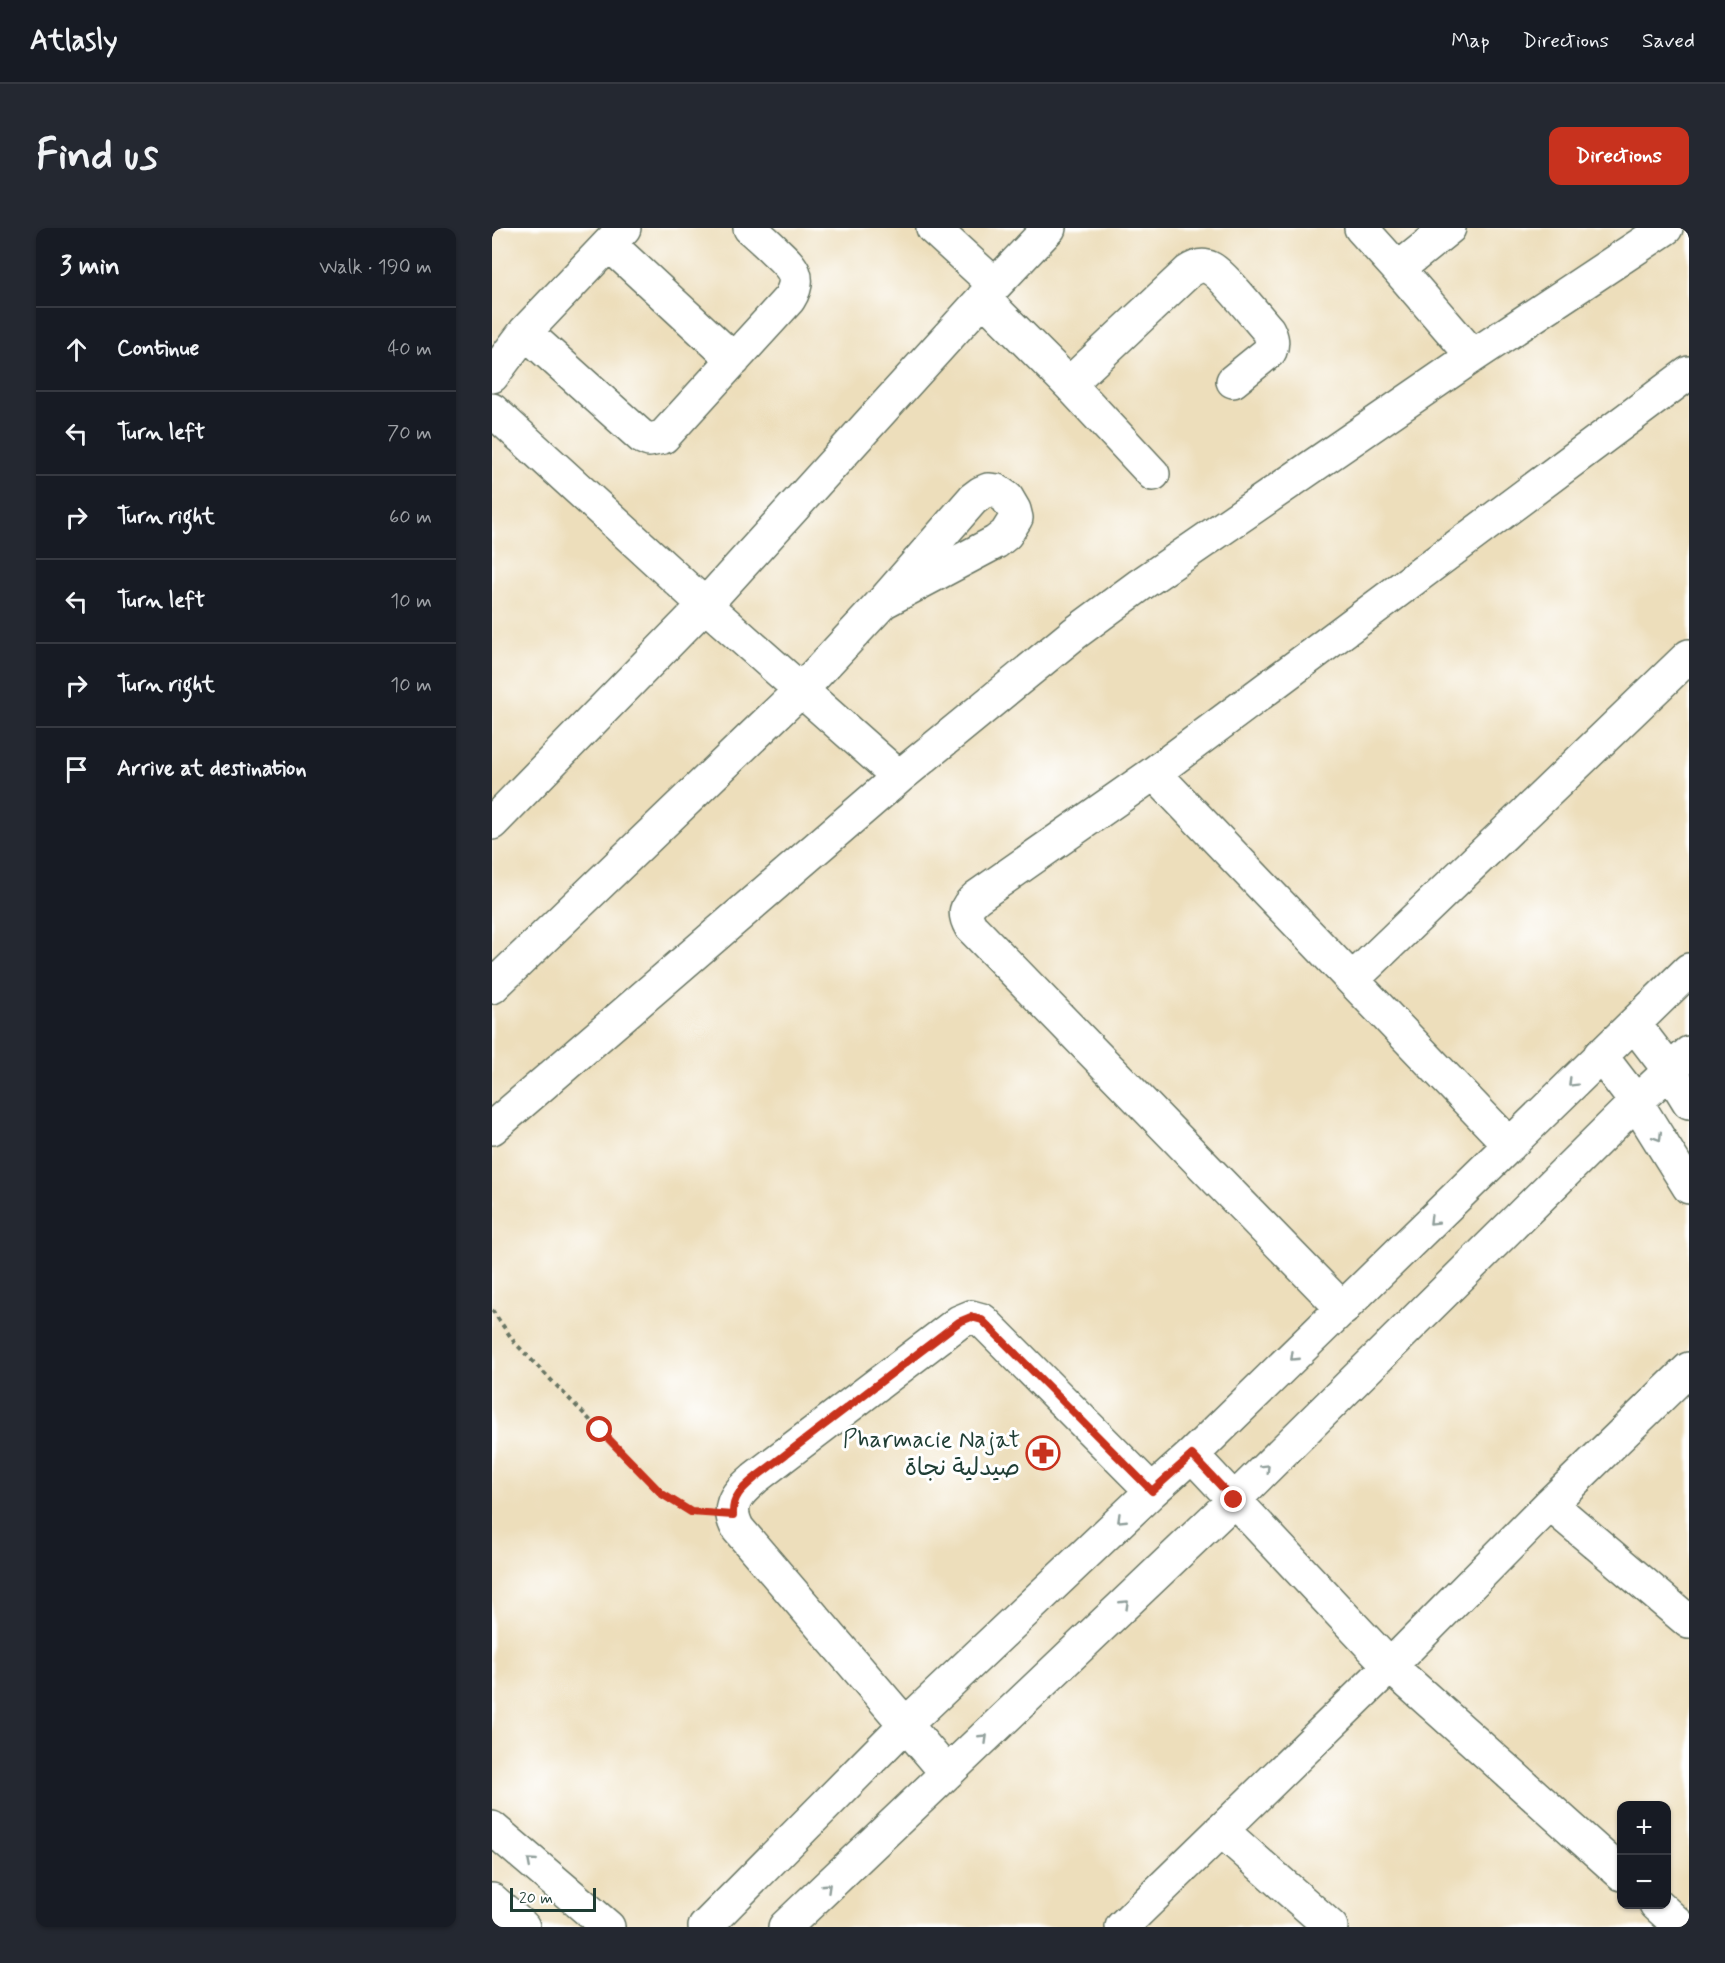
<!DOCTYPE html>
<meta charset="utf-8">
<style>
body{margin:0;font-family:Mynerve,"Playpen Sans Arabic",sans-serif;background:#242831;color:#f1f3f6}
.controls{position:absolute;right:18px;bottom:18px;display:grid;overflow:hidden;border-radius:12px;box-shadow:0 2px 4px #0004}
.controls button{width:54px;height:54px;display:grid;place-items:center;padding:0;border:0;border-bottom:2px solid #363941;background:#171b24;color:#f1f3f6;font:30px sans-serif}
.scale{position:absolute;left:18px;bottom:15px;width:86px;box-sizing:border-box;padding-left:6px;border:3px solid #1f3d34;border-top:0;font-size:16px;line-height:21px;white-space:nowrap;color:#1f3d34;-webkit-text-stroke:4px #fff;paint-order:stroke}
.stop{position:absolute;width:18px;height:18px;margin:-14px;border:4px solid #c8321e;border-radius:50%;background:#fff}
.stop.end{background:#c8321e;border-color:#fff;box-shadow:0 2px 6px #0008}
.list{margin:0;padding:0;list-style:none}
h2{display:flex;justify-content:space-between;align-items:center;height:78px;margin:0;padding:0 24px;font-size:26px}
h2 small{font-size:20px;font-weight:400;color:#9ea1a6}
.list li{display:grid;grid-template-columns:39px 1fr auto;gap:18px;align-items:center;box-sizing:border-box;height:84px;padding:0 24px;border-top:2px solid #363941}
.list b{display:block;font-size:22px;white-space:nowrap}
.list em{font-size:20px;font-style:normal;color:#9ea1a6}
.icon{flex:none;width:33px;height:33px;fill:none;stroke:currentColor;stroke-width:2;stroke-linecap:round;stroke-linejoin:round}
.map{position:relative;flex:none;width:1197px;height:1699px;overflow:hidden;border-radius:12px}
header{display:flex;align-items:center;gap:36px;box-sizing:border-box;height:84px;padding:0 30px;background:#171b24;border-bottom:2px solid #363941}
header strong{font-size:28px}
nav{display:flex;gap:33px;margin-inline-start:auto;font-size:21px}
.intro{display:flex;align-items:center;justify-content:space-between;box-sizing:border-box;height:144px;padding:0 36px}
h1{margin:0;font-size:42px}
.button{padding:15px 27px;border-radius:12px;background:#c8321e;color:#fff;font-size:21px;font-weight:700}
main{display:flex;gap:36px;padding:0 36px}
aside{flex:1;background:#171b24;border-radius:12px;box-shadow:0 2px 4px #0004}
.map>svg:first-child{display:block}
</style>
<header>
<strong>Atlasly</strong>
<nav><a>Map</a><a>Directions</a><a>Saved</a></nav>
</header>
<div class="intro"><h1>Find us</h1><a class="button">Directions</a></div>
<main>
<aside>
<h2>3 min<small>Walk · 190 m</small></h2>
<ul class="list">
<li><svg class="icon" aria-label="ahead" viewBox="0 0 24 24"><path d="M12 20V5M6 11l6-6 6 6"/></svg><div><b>Continue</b></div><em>40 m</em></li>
<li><svg class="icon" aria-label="left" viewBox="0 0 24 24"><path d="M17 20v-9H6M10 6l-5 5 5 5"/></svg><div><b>Turn left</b></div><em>70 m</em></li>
<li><svg class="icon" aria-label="right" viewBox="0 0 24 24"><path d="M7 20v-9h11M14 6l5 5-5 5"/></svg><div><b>Turn right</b></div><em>60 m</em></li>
<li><svg class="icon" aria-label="left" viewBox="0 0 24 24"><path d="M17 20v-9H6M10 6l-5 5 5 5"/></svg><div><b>Turn left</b></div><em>10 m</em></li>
<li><svg class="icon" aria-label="right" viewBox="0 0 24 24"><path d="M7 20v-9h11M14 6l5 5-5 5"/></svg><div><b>Turn right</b></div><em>10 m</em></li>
<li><svg class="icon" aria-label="arrive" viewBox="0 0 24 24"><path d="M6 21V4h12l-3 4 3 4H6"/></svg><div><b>Arrive at destination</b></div></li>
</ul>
</aside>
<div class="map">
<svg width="1197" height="1699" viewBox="0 0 1197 1699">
<rect width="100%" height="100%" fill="#fff"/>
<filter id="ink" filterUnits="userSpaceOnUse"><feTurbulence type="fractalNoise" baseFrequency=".0167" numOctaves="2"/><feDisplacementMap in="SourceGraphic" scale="12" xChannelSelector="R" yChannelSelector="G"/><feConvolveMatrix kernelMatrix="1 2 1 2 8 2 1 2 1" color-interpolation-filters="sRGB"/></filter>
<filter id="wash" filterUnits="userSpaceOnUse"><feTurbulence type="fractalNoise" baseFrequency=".008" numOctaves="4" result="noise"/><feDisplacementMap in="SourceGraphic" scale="24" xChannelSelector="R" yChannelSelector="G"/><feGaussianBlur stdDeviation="1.35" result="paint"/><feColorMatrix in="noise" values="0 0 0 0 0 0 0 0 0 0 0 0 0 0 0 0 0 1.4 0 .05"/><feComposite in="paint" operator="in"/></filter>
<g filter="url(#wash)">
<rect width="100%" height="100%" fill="#eddebb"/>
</g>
<g filter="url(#ink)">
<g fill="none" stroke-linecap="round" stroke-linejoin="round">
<g stroke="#677563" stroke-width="36">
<path id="street" d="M 441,0 L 503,57
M 869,0 L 906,41 L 981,128
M 117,16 L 242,132
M 906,41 L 957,0
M 491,70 L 577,156 L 661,246
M 33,104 L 150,209 L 157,212 L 171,209 L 297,71 C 311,48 300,39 283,23 C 275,15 267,8 258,0
M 0,148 L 33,104 L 132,0
M 577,156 L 696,44 C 703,39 710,36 718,40 C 730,45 765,90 776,102 C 780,110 781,115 778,123 L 741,153
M 0,182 L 213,377 L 407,549
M 662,545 L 1018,917
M 0,595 L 213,377 L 503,57 L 557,0
M 861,751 L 1197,428
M 0,759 L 309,462 L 391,374 L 481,271 L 489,265 L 496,262 L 505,263 L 515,270 L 522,282 L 524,290 L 514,306 L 504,314 L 391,374
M 1142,796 L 1178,843 L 1197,874
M 1108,827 L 1144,874 L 1197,959
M 0,900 L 407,549 L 583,405 L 648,357 L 981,128 L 1174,0
M 851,1081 L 479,699 C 471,685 473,679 485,669 L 662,545 L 1197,145
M 700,1227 L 898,1438 L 1130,1646
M 1058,1276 L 1197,1394
M 455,1545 L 246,1301 C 232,1276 247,1264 264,1249 L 467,1094 L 479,1089 L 490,1092 L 660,1263
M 0,1600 L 116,1699
M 729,1602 L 839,1699
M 0,1672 L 31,1699
M 1164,1676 L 1189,1699
M 213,1699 L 414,1496 L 660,1263 L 700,1227 L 1197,742
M 293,1699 L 742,1272 L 1144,874 L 1197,825
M 630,1699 L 898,1438 L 1058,1276 L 1197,1141"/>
</g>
<path stroke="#677563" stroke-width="4" stroke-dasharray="4.5 4.5" stroke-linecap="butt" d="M 0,1082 L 23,1115 L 170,1266 L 199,1284 L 210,1285"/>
<use href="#street" stroke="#fff" stroke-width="33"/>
</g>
<defs><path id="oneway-chevron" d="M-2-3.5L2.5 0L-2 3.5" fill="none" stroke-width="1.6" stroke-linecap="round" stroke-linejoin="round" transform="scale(1.5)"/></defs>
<g stroke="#8f9e9a">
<use href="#oneway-chevron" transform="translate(1080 855) rotate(135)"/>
<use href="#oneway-chevron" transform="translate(1166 909) rotate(58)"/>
<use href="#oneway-chevron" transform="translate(941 993) rotate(135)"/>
<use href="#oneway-chevron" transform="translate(802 1129) rotate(136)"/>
<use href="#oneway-chevron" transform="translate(774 1240) rotate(-45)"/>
<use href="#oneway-chevron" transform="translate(629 1291) rotate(136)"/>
<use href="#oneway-chevron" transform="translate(633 1376) rotate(-44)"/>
<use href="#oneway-chevron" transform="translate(492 1510) rotate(-44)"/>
<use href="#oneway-chevron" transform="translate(39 1634) rotate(-139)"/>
<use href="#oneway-chevron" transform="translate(335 1659) rotate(-44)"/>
</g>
</g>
<g fill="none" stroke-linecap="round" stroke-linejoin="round" filter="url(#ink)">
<path stroke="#c8321e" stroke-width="8" d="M 108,1202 L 170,1266 L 199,1284 L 241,1287 C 240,1268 251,1260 264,1249 L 467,1094 L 479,1089 L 490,1092 L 660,1263 L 700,1227 L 742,1272"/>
</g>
<defs>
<g id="pharmacy-ring" transform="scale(1.725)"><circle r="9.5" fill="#fff" stroke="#c8321e" stroke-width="1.5"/><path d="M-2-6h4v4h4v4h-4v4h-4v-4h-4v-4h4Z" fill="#c8321e"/></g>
</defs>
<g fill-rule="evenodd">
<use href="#pharmacy-ring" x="551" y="1225"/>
</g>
<g text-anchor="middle" stroke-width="6" stroke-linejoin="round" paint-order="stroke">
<g font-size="24" fill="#1f3d34" stroke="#fff" text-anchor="end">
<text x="528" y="1219">Pharmacie Najat<tspan x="528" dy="28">صيدلية نجاة</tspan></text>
</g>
</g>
</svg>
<div class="controls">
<button>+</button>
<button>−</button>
</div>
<div class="scale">20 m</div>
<div class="stop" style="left:108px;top:1202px"></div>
<div class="stop end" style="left:742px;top:1272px"></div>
</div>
</main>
